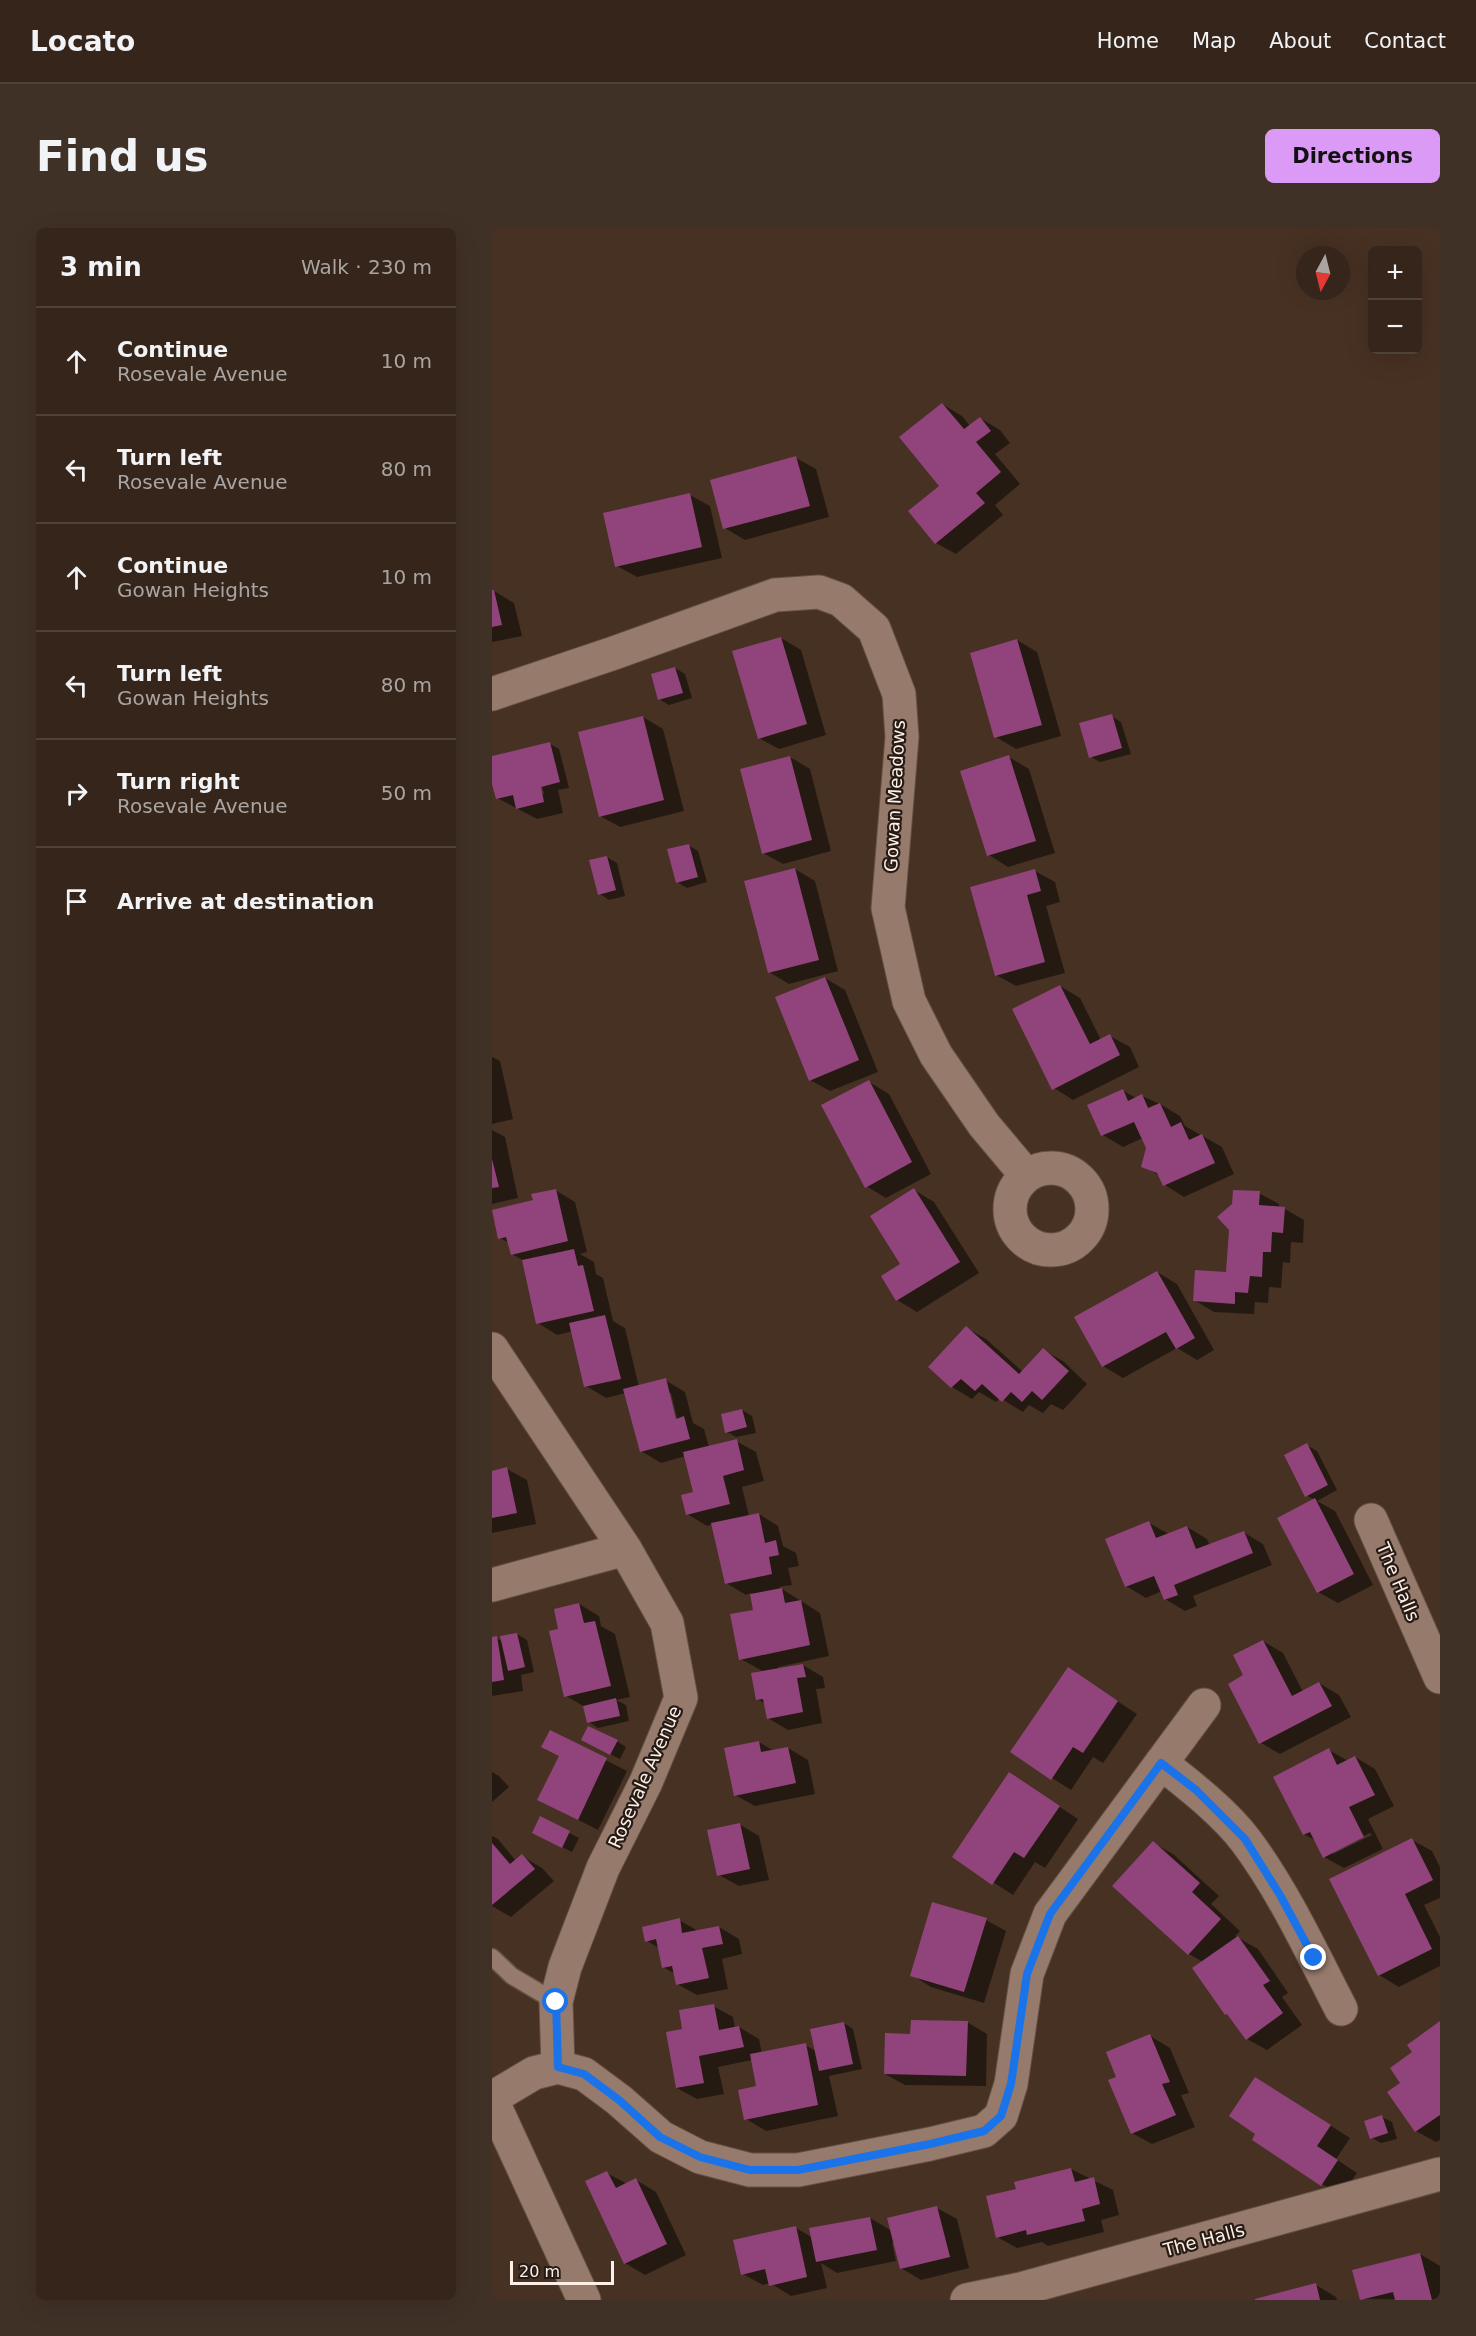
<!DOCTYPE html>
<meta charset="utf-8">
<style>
body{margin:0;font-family:"DejaVu Sans",sans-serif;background:#403127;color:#f1f3f6}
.controls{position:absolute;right:18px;top:18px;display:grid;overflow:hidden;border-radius:9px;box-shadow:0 6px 24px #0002}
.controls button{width:54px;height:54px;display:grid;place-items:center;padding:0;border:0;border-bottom:2px solid #4f4239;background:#35251a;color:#f1f3f6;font:30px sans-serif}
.compass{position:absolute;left:804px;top:18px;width:54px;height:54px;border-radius:50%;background:#35251a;box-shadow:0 6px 24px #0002;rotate:187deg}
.scale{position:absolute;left:18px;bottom:15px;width:104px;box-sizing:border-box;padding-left:6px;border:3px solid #fff0e7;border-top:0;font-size:16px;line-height:21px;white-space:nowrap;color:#fff0e7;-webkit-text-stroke:4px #261b15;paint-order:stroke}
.stop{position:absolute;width:18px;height:18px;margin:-14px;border:4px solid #1a73e8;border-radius:50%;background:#fff}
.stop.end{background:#1a73e8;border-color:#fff;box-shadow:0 2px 6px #0008}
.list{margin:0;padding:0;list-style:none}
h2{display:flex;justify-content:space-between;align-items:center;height:78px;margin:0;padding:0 24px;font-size:26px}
h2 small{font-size:20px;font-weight:400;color:#aaa5a2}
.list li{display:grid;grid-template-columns:39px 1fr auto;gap:18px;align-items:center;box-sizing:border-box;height:108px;padding:0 24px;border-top:2px solid #4f4239}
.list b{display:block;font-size:22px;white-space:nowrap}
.list p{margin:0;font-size:20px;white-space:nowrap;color:#aaa5a2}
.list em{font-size:20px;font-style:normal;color:#aaa5a2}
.icon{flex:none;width:33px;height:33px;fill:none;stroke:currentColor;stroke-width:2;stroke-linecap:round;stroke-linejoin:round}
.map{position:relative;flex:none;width:948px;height:2072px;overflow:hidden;border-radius:9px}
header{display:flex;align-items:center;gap:36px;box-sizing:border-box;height:84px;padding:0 30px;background:#35251a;border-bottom:2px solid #4f4239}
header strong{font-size:28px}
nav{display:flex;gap:33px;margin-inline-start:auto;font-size:21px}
.intro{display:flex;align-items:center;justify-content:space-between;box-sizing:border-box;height:144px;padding:0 36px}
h1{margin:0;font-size:42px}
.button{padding:15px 27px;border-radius:9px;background:#da9af6;color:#111;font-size:21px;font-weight:700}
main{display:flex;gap:36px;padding:0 36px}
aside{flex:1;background:#35251a;border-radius:9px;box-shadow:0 6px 24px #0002}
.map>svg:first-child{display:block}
</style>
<header>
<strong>Locato</strong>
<nav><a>Home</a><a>Map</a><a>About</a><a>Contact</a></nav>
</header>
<div class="intro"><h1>Find us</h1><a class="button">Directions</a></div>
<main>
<aside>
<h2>3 min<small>Walk · 230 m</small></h2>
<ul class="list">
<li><svg class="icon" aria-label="ahead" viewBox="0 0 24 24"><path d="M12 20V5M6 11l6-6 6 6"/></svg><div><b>Continue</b><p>Rosevale Avenue</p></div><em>10 m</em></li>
<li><svg class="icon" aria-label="left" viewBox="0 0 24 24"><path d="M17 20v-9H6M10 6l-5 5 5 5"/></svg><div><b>Turn left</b><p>Rosevale Avenue</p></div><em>80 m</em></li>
<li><svg class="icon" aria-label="ahead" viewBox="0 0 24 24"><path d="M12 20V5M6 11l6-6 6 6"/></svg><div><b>Continue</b><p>Gowan Heights</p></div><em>10 m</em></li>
<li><svg class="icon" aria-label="left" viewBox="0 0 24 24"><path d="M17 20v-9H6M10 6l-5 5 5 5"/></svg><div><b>Turn left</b><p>Gowan Heights</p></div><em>80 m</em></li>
<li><svg class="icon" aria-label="right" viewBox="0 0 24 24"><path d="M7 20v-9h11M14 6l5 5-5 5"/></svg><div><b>Turn right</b><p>Rosevale Avenue</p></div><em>50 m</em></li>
<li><svg class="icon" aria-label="arrive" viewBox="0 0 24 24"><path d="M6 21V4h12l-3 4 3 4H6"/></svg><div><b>Arrive at destination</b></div></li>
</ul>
</aside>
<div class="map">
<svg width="948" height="2072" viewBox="0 0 948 2072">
<rect width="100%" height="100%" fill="#473123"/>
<path fill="#0007" fill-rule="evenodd" d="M 450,176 L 470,188 L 478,198 L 488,190 L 508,202 L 518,215 L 503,226 L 528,256 L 503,277 L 511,287 L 464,326 L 444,315 L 449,258 Z
M 304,230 L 324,241 L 337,289 L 253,312 L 233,300 Z
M 198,267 L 218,278 L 230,330 L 145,349 L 125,338 Z
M 2,363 L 22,375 L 30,408 L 0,414 L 0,364 Z
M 289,410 L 309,422 L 334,507 L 287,521 L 267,510 Z
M 525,412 L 545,424 L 569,508 L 524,521 L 504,509 Z
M 183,440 L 193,446 L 200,470 L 177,477 L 167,471 Z
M 619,488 L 629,494 L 639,526 L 608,534 L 599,529 Z
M 151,489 L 171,501 L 192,583 L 128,599 L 108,588 Z
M 58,516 L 67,521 L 77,560 L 66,562 L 71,585 L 45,591 L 5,570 L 0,550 L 0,530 ZM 44,534 L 52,566 L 49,567 Z
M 298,529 L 318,541 L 339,623 L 291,636 L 271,625 Z
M 517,529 L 537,541 L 563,625 L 516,639 L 497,627 Z
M 196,617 L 206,623 L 215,654 L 195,660 L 185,654 Z
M 115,629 L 125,635 L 133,668 L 117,672 L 108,666 Z
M 303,641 L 323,653 L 346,743 L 297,756 L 277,744 Z
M 543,643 L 563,654 L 568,674 L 554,678 L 573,745 L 524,758 L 504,747 Z
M 333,750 L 353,762 L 386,844 L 338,863 L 318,852 Z
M 568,758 L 588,770 L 609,812 L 618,808 L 638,819 L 647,839 L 581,872 L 562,860 Z
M 0,829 L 8,833 L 21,891 L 0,896 Z
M 377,854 L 397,866 L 439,946 L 394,970 L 374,958 Z
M 630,862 L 644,870 L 650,868 L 668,876 L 688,888 L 693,898 L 730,919 L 742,946 L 692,969 L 673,957 L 668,948 L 651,938 L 655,920 L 651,910 L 631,919 L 611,907 Z
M 0,902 L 13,909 L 26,970 L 0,976 Z
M 63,962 L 83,974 L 95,1024 L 88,1026 L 102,1034 L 104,1046 L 111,1050 L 121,1093 L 133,1100 L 147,1159 L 173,1152 L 193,1164 L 201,1195 L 212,1201 L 217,1219 L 244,1213 L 264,1224 L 272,1253 L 250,1259 L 257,1288 L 267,1286 L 286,1298 L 291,1318 L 304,1325 L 307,1338 L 296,1340 L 300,1357 L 287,1359 L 328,1385 L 337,1428 L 286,1439 L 286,1442 L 311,1437 L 331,1449 L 333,1460 L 324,1461 L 330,1495 L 296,1502 L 276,1490 L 274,1476 L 265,1471 L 272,1444 L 249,1431 L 263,1383 L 259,1365 L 254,1367 L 234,1355 L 221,1296 L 215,1298 L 195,1286 L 202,1265 L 194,1228 L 169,1235 L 149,1223 L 134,1165 L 114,1170 L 94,1158 L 81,1103 L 65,1107 L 46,1095 L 32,1033 L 20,1026 L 17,1015 L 8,1010 L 42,973 ZM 176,1165 L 179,1165 L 187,1198 L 184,1198 Z
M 422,962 L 442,974 L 487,1045 L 425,1084 L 405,1072 L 391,1049 L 410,1037 Z
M 767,965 L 787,976 L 787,980 L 793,981 L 812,992 L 811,1015 L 799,1014 L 798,1035 L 791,1034 L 789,1060 L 777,1059 L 776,1075 L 763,1074 L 762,1086 L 722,1084 L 702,1072 L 735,1046 Z
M 665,1044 L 685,1056 L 722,1122 L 705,1132 L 685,1120 L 631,1150 L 611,1138 Z
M 474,1100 L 494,1111 L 531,1144 L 551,1122 L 571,1133 L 595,1156 L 571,1182 L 559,1176 L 551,1185 L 537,1177 L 531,1184 L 508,1170 L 504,1174 L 487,1164 L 480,1171 L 460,1159 L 438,1139 Z
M 250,1182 L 260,1188 L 264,1205 L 244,1209 L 235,1204 Z
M 815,1217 L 825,1223 L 845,1262 L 825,1273 L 843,1283 L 881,1357 L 846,1375 L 826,1364 L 823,1272 L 814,1267 Z
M 15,1241 L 35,1252 L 44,1296 L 0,1305 L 0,1244 Z
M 657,1295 L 677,1306 L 695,1299 L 715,1311 L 718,1318 L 751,1304 L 771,1316 L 780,1337 L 701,1368 L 705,1378 L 693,1383 L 673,1371 L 670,1363 L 654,1370 L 634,1358 Z
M 87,1376 L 107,1388 L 109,1398 L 123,1406 L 138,1469 L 124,1472 L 134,1477 L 137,1493 L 106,1500 L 97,1494 L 93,1479 L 74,1468 L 68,1402 Z
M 25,1406 L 35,1412 L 42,1444 L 29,1447 L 31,1463 L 0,1468 L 0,1411 L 4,1410 L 11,1414 Z
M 771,1413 L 791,1425 L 811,1464 L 827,1455 L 847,1467 L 859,1489 L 788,1526 L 769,1515 L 753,1448 Z
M 576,1441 L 645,1486 L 611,1535 L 601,1529 L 579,1562 L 560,1550 Z
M 58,1504 L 135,1543 L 106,1602 L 47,1572 L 68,1529 Z
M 125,1513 L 134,1519 L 128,1531 L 100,1517 Z
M 267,1514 L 282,1523 L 296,1520 L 316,1532 L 323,1566 L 263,1578 L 243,1567 Z
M 837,1522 L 856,1533 L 863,1529 L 883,1541 L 902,1578 L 876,1591 L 891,1621 L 852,1640 L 832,1629 L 824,1613 L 812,1606 ZM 878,1605 L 880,1607 L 841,1626 L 841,1623 Z
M 0,1544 L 7,1548 L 17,1559 L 0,1574 Z
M 518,1546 L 586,1591 L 553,1640 L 543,1634 L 521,1667 L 462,1629 Z
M 49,1590 L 87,1610 L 80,1624 L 52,1610 Z
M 247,1596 L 267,1608 L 277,1652 L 247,1658 L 227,1647 Z
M 0,1608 L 6,1611 L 24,1633 L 30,1628 L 50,1640 L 62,1653 L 19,1689 L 0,1678 Z
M 920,1612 L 940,1623 L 948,1639 L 948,1670 L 932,1677 L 948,1709 L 948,1738 L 907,1759 L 887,1747 Z
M 661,1615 L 681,1626 L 727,1668 L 719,1676 L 748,1703 L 743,1708 L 766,1721 L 796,1765 L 790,1769 L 810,1797 L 775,1822 L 755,1811 L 739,1789 L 734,1786 L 711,1734 L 697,1726 L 622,1658 Z
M 187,1692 L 206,1703 L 227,1699 L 247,1711 L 250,1726 L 230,1731 L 236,1761 L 205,1767 L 185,1756 L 183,1746 L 171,1739 L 167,1720 L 155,1713 Z
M 494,1692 L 514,1703 L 492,1775 L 439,1759 L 420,1747 Z
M 221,1778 L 241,1789 L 243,1800 L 247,1799 L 267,1811 L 270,1826 L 313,1817 L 324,1823 L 352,1795 L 361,1801 L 370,1841 L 337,1848 L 346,1888 L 274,1903 L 254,1891 L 266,1859 L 260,1832 L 226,1839 L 232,1866 L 205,1871 L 185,1860 L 192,1803 Z
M 475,1794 L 495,1806 L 494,1858 L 413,1857 L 393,1846 L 420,1808 Z
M 948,1795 L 948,1912 L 944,1914 L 924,1903 L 910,1855 L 922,1824 Z
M 658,1808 L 678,1820 L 697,1865 L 689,1867 L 703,1899 L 660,1916 L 640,1905 L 626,1850 Z
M 783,1862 L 858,1910 L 844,1931 L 865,1945 L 849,1968 L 830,1956 Z
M 890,1889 L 900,1894 L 905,1911 L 889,1915 L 880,1910 Z
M 579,1941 L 621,1962 L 627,1987 L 609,1992 L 612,2004 L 556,2018 L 550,2014 L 525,2020 L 505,2009 L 526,1962 Z
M 115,1945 L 135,1956 L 144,1952 L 164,1964 L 194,2027 L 153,2047 L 133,2035 Z
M 445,1980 L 465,1991 L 477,2040 L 429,2052 L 409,2040 L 403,2014 L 400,2015 L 404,2033 L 345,2045 L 329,2035 L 335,2060 L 299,2068 L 278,2055 L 271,2057 L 251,2046 L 304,2000 L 321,2010 L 378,1990 L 400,2003 Z
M 928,2026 L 948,2038 L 948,2072 L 869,2071 Z
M 824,2057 L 844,2069 L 845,2072 L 766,2072 Z"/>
<path fill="#91447b" d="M 450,175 L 472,201 L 488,189 L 499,203 L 484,214 L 509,244 L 484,265 L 493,275 L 443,316 L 416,283 L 447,258 L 407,209 Z
M 304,228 L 318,278 L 231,301 L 218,252 Z
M 198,265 L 210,319 L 123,339 L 111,285 Z
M 0,362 L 2,362 L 10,397 L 0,399 Z
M 289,409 L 315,496 L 266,511 L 240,423 Z
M 525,411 L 550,497 L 502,510 L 478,425 Z
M 183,439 L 191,465 L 166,472 L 159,446 Z
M 620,486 L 630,520 L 597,530 L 587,495 Z
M 151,488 L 172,572 L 107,589 L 86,504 Z
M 58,514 L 68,554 L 49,559 L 52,574 L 24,581 L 21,567 L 4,571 L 0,556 L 0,528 Z
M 517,527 L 544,613 L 495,628 L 468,543 Z
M 298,528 L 320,612 L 270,626 L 248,541 Z
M 197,616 L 206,649 L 184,655 L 175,621 Z
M 115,628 L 124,662 L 106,667 L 97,632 Z
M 303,640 L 327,732 L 276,745 L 252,653 Z
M 543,641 L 549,663 L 535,667 L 553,734 L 503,748 L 478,659 Z
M 333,749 L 367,832 L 317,853 L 283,769 Z
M 568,757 L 598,816 L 618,806 L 628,827 L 560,862 L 520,781 Z
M 377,852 L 420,934 L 373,960 L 329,877 Z
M 631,861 L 636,873 L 650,866 L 656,880 L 668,875 L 679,899 L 689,894 L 697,912 L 710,906 L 723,935 L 671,958 L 665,945 L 649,939 L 654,920 L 642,894 L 609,908 L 595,877 Z
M 0,931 L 7,959 L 0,960 Z
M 422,960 L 468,1034 L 404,1073 L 389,1048 L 408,1036 L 378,988 Z
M 64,961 L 76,1013 L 19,1027 L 14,1009 L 6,1011 L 0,982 L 41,972 L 39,966 Z
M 741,962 L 768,963 L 767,977 L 793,979 L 791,1005 L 780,1004 L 779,1024 L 771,1024 L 770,1049 L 758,1048 L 756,1065 L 743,1064 L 743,1076 L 701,1073 L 703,1042 L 734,1044 L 737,1002 L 725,989 L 740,976 Z
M 82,1021 L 86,1038 L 91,1037 L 102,1083 L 44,1096 L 30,1032 Z
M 665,1043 L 703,1110 L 684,1121 L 674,1104 L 610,1139 L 582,1089 Z
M 113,1087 L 129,1151 L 92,1159 L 77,1095 Z
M 474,1098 L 527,1146 L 551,1120 L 577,1143 L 550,1172 L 540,1163 L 530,1174 L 519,1164 L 510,1174 L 490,1156 L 483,1163 L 469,1151 L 459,1160 L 436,1139 Z
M 174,1150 L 184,1191 L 192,1188 L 198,1211 L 148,1224 L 131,1161 Z
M 250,1181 L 255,1199 L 233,1205 L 229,1186 Z
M 245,1211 L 252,1242 L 231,1248 L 238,1276 L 194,1287 L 189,1267 L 201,1264 L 191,1224 Z
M 815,1215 L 836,1257 L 813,1269 L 792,1227 Z
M 15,1239 L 25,1285 L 0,1290 L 0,1243 Z
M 823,1270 L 862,1346 L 825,1365 L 785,1290 Z
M 267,1285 L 273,1315 L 284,1312 L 287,1327 L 277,1329 L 280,1346 L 233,1356 L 219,1295 Z
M 657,1293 L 664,1310 L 695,1298 L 704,1321 L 752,1303 L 761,1325 L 682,1357 L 686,1367 L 672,1372 L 662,1348 L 633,1359 L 613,1311 Z
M 290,1360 L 293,1375 L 309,1372 L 318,1417 L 247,1432 L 238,1386 L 261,1382 L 258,1366 Z
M 87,1375 L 92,1395 L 103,1393 L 119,1458 L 72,1469 L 57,1403 L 66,1401 L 62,1381 Z
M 25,1405 L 33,1439 L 16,1443 L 8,1408 Z
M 5,1408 L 12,1452 L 0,1454 L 0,1409 Z
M 771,1412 L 800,1468 L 827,1454 L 840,1478 L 767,1516 L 736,1456 L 751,1447 L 741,1427 Z
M 311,1436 L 314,1449 L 305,1450 L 311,1484 L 275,1491 L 271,1471 L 264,1472 L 259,1445 Z
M 576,1439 L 626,1473 L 591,1525 L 581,1519 L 559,1552 L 518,1524 Z
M 124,1470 L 128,1488 L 95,1495 L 91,1478 Z
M 96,1498 L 126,1512 L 118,1527 L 89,1512 Z
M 58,1502 L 115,1530 L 86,1592 L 45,1572 L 67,1528 L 49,1519 Z
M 267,1513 L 269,1524 L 296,1519 L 304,1555 L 242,1568 L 232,1520 Z
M 837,1520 L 845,1537 L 863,1528 L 883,1567 L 857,1579 L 872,1609 L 831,1630 L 818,1604 L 811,1607 L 781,1549 Z
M 517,1544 L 568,1578 L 532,1630 L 522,1624 L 500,1657 L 460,1629 Z
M 48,1588 L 78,1603 L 70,1620 L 40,1605 Z
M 248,1595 L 258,1641 L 225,1648 L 215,1602 Z
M 920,1610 L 941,1652 L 913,1666 L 940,1721 L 886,1748 L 837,1651 Z
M 661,1613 L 708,1655 L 700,1664 L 729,1691 L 696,1727 L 620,1658 Z
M 0,1615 L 18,1636 L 30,1626 L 43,1641 L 0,1677 Z
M 440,1674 L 495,1690 L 472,1764 L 418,1748 Z
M 188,1690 L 190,1705 L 227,1698 L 231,1716 L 210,1720 L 217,1750 L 184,1757 L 180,1738 L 170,1740 L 164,1711 L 153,1714 L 150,1699 Z
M 746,1708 L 778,1753 L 771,1757 L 791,1785 L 754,1812 L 735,1786 L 733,1787 L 700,1740 Z
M 222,1776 L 227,1802 L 247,1798 L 252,1819 L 207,1828 L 212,1855 L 184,1860 L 174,1804 L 190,1801 L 187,1782 Z
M 419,1792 L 476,1793 L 474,1848 L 392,1846 L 393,1805 L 418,1806 Z
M 948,1793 L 948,1887 L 923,1904 L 895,1864 L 908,1855 L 898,1840 L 920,1824 L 915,1817 Z
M 352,1794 L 361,1836 L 327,1843 L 318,1801 Z
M 658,1806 L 678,1854 L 670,1856 L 684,1887 L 639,1906 L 616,1852 L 624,1849 L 614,1824 Z
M 314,1815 L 326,1877 L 252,1892 L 246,1862 L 264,1858 L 258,1826 Z
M 763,1849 L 839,1897 L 825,1918 L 846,1932 L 829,1958 L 760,1912 L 763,1906 L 737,1888 Z
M 890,1887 L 896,1905 L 878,1911 L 872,1893 Z
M 579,1940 L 583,1954 L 602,1949 L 608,1976 L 590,1981 L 593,1993 L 535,2007 L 534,2002 L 504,2010 L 494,1968 L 524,1961 L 522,1954 Z
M 115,1943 L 124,1960 L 144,1950 L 175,2016 L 132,2036 L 93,1953 Z
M 445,1978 L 458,2029 L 408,2041 L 395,1990 Z
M 378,1989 L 385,2022 L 324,2034 L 317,2000 Z
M 304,1998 L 315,2049 L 277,2058 L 273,2041 L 249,2047 L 241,2012 Z
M 928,2025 L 940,2072 L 903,2072 L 901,2064 L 868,2072 L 860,2042 Z
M 824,2055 L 828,2072 L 763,2072 L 763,2071 Z"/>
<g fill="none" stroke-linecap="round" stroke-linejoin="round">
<g stroke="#645044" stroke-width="19">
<path id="lane" d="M 0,1729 L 20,1748 L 64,1774"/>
</g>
<g stroke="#645044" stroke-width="35">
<path id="street" d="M 0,466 L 122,425 L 283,367 L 327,364 L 349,372 L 382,401 L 407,466 L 410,509 L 396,680 L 417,773 L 444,827 L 492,897 L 534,947
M518 981a41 41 0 1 1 82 0a41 41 0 1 1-82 0Z
M 0,1121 L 133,1321 L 175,1395 L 189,1470 L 154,1554 L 111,1640 L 73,1739 L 64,1774 L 66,1839
M 879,1292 L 948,1449
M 0,1357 L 133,1321
M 669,1535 C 697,1557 732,1584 754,1613 C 792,1664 820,1725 849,1781
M 0,1870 L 42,1845 L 66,1839 L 92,1846 L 127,1872 L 169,1909 L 208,1929 L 258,1942 L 306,1942 L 438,1916 L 492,1903 L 509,1888 L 519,1856 L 535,1746 L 558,1686 L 712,1477
M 475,2072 L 529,2061 L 948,1946"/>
</g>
<g stroke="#645044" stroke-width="35">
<path id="secondary" d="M 0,1872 L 92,2072"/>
</g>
<use href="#lane" stroke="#967b6c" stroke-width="16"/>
<use href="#street" stroke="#967b6c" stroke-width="33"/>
<use href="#secondary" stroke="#967b6c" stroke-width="33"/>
</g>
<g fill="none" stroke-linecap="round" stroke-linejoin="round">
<path stroke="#1a73e8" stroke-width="8" d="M 64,1774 L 66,1839 L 92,1846 L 127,1872 L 168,1909 L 208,1929 L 258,1942 L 306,1942 L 438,1916 L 492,1903 L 509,1888 L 519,1856 L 535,1746 L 558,1686 L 669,1535 L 704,1562 L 753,1611 L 788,1667 L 822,1730"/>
</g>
<g text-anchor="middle" stroke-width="4.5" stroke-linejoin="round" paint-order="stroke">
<g font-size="18" fill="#fff0e7" stroke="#261b15">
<text transform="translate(403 568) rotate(-87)" y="6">Gowan Meadows</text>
<text transform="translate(906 1354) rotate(67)" y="6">The Halls</text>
<text transform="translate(153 1549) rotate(-66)" y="6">Rosevale Avenue</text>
<text transform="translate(712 2012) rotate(-15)" y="6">The Halls</text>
</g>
</g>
</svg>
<div class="controls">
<button>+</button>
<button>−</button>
</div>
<svg class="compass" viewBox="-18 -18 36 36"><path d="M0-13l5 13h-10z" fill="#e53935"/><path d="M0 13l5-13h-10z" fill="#aaa5a2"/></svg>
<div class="scale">20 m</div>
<div class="stop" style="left:64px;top:1774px"></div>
<div class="stop end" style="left:822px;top:1730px"></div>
</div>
</main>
